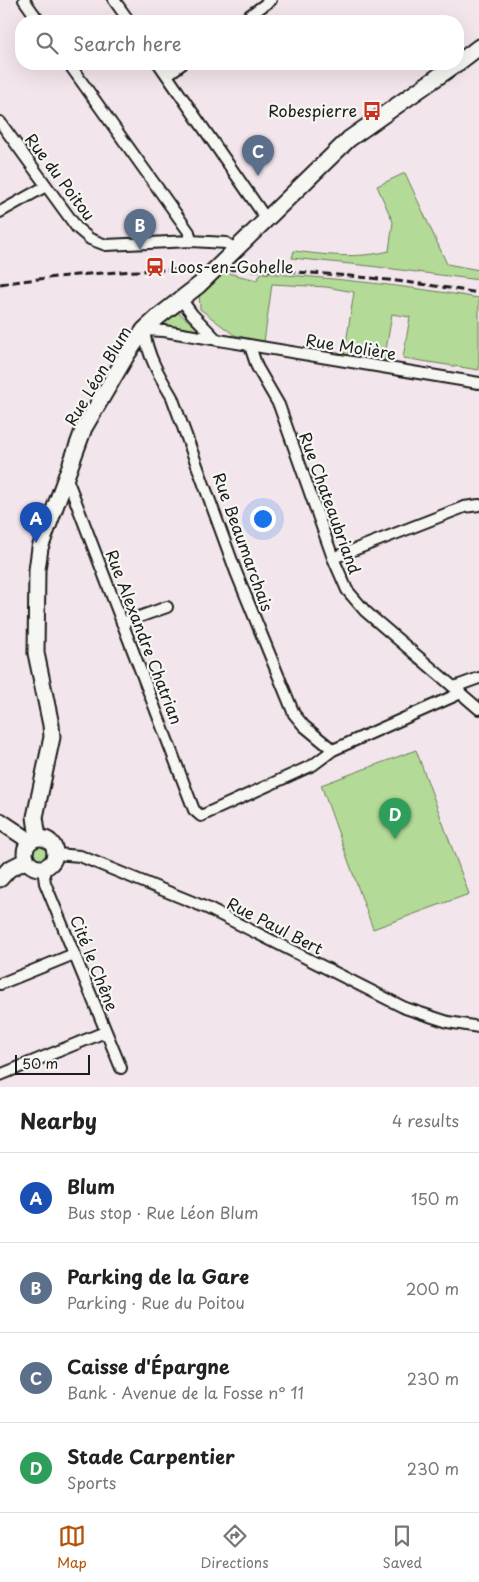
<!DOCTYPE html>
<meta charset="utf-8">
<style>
body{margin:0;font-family:"Playpen Sans",sans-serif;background:#f6f6f6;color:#222}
.scale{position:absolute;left:15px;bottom:12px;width:75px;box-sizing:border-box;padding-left:5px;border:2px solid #1c1c1c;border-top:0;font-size:14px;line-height:18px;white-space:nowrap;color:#1c1c1c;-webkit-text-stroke:4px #f6f6f2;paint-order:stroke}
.you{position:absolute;left:262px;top:518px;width:18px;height:18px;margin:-12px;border:4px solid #fff;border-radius:50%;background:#1a73e8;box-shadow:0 0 0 8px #1a73e833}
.badge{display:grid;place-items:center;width:32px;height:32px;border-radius:50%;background:#b45309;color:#fff;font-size:16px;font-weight:700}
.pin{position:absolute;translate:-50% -41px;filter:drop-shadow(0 1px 2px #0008)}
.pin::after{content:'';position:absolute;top:26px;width:18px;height:15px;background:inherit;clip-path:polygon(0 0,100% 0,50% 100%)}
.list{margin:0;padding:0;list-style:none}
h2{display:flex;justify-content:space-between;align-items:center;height:65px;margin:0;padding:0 20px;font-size:21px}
h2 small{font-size:16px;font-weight:400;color:#767676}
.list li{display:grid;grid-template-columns:32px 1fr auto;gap:15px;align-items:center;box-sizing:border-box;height:90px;padding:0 20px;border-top:1px solid #e0e0e0}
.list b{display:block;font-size:19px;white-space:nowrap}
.list p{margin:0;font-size:16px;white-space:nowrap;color:#767676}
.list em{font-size:16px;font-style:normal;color:#767676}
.icon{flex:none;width:28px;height:28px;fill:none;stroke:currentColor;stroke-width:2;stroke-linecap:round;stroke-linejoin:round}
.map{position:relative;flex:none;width:479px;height:1087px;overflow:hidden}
.search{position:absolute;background:#fff;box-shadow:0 5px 20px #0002;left:15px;right:15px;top:15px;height:55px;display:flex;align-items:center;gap:12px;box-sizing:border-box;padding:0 18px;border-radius:20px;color:#767676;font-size:19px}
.sheet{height:425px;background:#fff}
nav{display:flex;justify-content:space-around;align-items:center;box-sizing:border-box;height:70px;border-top:1px solid #e0e0e0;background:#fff;font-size:14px;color:#767676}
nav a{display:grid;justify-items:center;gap:2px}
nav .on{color:#b45309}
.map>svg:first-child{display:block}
</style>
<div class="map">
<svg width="479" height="1087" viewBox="0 0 479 1087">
<rect width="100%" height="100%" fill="#f3e5ec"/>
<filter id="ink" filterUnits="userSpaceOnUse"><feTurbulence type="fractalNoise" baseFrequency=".02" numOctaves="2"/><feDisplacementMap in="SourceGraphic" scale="10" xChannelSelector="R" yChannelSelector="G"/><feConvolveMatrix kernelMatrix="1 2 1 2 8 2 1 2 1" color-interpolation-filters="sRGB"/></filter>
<g filter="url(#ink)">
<path fill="#b3da96" stroke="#687b59" d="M 405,173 L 447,264 L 479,270 L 479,280 L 370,266 L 292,258 L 294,251 C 326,255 357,259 389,251 L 393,222 L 377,186 Z
M 219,271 L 257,280 L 261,273 C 334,278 407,286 479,298 L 479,370 L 403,358 L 410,317 L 392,314 L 384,362 L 344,356 L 354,292 L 326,287 L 272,284 L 264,342 L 234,335 L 200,309 L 199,292 Z
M 179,313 L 198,329 L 196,331 L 187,331 L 185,329 L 163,325 L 163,322 L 170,316 Z
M 416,750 L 469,894 L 373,929 L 321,785 Z
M33 853a7 7 0 1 1 14 0a7 7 0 1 1-14 0Z"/>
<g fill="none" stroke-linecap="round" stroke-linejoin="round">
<g stroke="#1c1c1c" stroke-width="14">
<path id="street" d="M 24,0 L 39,21
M 114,0 L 129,21
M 242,21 L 271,0
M 69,64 L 189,232 L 191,241 L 226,243 L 235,249
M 159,64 L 267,220
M 167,75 L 182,64
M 0,122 L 77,228 L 90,239 L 106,245 L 191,241
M 0,212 L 46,186
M 181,299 L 192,314 L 217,340
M 250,346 L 257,367 L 279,405 L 333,558 L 347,590 L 365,611 L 479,709
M 66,476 L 194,810 L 201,816 L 313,765 L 333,750 L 461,693
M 333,558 L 464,507 L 479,505
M 122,623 L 167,607
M 454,687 L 479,678
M 333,750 L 304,726 L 294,714 L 236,572 L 172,397 C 160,377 147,355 144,330 L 164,331 L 479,383
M 56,854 L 80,856 L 207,908 L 405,1008 L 448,1022 L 479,1027
M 43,868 L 45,883 L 121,1068
M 0,984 L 74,954
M 0,1075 L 105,1032"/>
</g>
<g stroke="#1c1c1c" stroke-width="19">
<path id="secondary" d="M 458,63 L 479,47
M 0,821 L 24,837 L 29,843
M25 853a15 15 0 1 1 30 0a15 15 0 1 1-30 0Z
M 38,838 L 35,817 L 52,737 L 51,725 L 36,653 L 37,570 L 40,548 L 84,428 L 128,353 L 144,330 L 158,317 L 199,285 L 349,139 L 456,64
M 0,879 L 9,869 L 27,860"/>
</g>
<use href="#street" stroke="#f6f6f2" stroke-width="10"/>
<use href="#secondary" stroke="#f6f6f2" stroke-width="15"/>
<path stroke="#1c1c1c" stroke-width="3" stroke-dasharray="8 4" stroke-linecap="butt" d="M 0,284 C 159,261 321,266 479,293"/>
</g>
</g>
<defs>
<g id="bus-bare" transform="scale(1.5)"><path d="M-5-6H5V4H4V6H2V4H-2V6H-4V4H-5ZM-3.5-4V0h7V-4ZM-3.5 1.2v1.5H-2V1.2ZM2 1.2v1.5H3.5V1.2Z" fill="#c8321e" stroke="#f6f6f2" stroke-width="2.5" paint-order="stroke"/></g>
<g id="station-bare" transform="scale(1.5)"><path d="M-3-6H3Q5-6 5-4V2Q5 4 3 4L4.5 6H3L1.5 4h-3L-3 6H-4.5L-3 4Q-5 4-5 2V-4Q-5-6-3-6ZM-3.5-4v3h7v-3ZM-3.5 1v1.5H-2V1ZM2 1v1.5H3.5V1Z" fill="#c8321e" stroke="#f6f6f2" stroke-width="2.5" paint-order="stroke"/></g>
</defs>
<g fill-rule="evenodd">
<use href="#bus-bare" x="372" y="111"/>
<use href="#station-bare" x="155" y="267"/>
</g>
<g text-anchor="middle" stroke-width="4.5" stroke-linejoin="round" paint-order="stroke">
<g font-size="16" fill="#1c1c1c" stroke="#f6f6f2" text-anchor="end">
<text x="357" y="117">Robespierre</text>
<text x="170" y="273" text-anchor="start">Loos-en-Gohelle</text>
</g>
<g font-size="16" fill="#1c1c1c" stroke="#f6f6f2">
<text transform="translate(60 177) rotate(53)" y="6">Rue du Poitou</text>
<text transform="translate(351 347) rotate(9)" y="6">Rue Molière</text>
<text transform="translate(98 376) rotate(-59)" y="6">Rue Léon Blum</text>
<text transform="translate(330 503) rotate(70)" y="6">Rue Chateaubriand</text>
<text transform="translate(243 542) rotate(70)" y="6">Rue Beaumarchais</text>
<text transform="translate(144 637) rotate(69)" y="6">Rue Alexandre Chatrian</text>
<text transform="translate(275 926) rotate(27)" y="6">Rue Paul Bert</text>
<text transform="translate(94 963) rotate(68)" y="6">Cité le Chêne</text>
</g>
</g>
</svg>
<div class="scale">50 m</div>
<div class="you"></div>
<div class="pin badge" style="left:36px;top:543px;background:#1a4fb4">A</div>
<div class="pin badge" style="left:140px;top:250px;background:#5c6f8a">B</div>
<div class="pin badge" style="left:258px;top:176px;background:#5c6f8a">C</div>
<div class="pin badge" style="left:395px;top:839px;background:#2e9e5b">D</div>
<div class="search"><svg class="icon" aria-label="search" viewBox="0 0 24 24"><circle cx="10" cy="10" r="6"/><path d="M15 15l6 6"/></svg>Search here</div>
</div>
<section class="sheet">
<h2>Nearby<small>4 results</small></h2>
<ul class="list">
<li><span class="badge" style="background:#1a4fb4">A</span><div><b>Blum</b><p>Bus stop · Rue Léon Blum</p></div><em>150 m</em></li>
<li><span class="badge" style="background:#5c6f8a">B</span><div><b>Parking de la Gare</b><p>Parking · Rue du Poitou</p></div><em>200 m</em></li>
<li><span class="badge" style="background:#5c6f8a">C</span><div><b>Caisse d'Épargne</b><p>Bank · Avenue de la Fosse n° 11</p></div><em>230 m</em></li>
<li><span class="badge" style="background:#2e9e5b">D</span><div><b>Stade Carpentier</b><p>Sports</p></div><em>230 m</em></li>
</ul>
</section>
<nav>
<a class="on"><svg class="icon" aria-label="map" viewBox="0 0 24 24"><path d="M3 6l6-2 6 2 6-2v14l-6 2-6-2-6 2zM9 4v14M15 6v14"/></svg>Map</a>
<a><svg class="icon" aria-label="directions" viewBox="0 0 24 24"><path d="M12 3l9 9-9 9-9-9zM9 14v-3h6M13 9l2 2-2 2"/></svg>Directions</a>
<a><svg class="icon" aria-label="saved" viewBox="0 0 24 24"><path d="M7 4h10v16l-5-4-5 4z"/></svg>Saved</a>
</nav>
